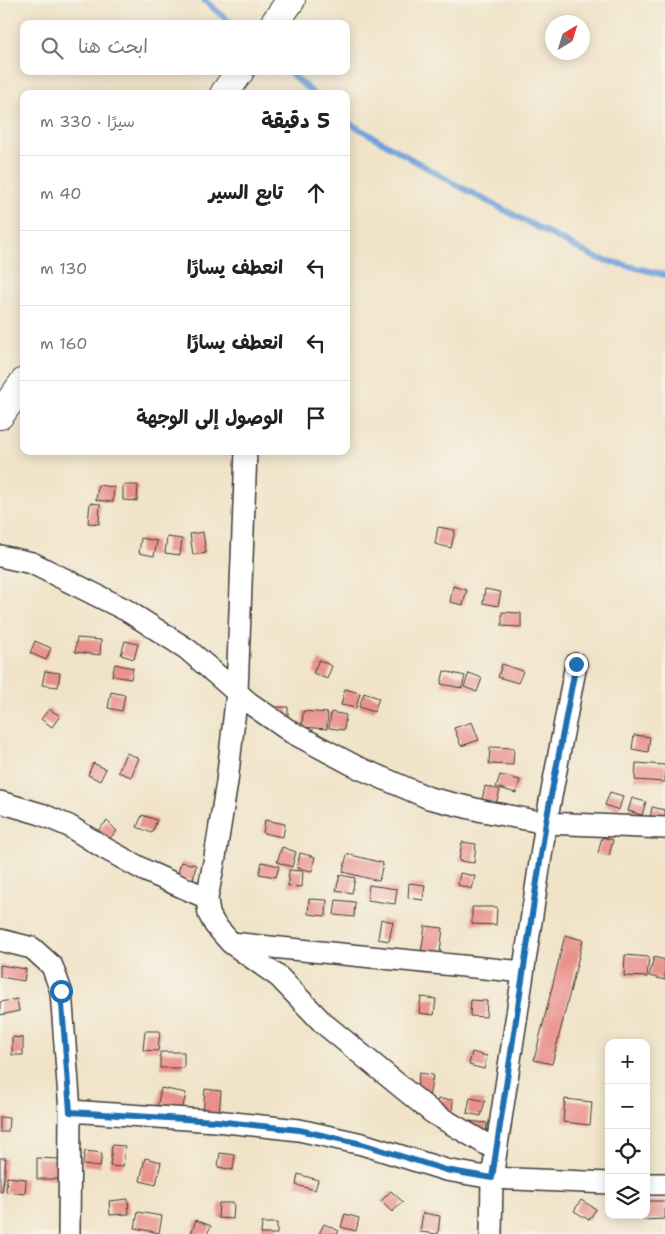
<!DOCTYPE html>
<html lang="ar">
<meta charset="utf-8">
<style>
body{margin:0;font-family:"Shantell Sans","Playpen Sans Arabic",sans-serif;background:#f6f6f6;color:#222;direction:rtl}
.controls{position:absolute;right:15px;bottom:15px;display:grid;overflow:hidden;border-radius:10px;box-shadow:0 2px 12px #0003}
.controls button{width:45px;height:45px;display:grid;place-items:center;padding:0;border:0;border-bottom:1px solid #e0e0e0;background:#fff;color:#222;font:25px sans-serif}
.compass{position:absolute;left:545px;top:15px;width:45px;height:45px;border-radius:50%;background:#fff;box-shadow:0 2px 12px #0003;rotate:38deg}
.stop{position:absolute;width:15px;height:15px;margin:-11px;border:4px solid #1f6fb2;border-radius:50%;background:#fff}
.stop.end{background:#1f6fb2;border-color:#fff;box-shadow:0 1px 5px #0008}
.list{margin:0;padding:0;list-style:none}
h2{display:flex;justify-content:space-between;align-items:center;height:65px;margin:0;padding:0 20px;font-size:21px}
h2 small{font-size:16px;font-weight:400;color:#767676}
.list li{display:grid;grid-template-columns:32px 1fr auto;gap:15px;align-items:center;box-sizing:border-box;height:75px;padding:0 20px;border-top:1px solid #e0e0e0}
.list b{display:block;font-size:19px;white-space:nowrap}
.list em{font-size:16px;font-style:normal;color:#767676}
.icon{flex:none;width:28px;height:28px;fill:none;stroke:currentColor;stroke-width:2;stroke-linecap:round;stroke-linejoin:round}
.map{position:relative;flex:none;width:665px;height:1234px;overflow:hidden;direction:ltr}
.search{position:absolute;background:#fff;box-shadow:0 2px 12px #0003;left:20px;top:20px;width:330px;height:55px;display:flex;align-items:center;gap:12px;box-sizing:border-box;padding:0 18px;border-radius:10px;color:#767676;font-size:19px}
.panel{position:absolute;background:#fff;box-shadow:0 2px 12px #0003;left:20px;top:90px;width:330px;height:365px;border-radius:10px;direction:rtl}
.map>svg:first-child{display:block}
</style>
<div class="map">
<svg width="665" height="1234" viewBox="0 0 665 1234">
<rect width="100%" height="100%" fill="#f7f3e8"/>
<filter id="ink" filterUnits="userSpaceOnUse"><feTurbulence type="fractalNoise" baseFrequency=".02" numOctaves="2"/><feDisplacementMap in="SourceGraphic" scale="10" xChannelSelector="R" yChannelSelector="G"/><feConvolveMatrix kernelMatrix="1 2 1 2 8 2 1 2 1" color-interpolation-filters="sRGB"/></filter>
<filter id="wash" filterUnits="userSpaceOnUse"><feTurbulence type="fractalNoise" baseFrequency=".0096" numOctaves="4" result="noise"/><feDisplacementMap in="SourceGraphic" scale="20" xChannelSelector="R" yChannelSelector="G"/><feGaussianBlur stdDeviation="1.12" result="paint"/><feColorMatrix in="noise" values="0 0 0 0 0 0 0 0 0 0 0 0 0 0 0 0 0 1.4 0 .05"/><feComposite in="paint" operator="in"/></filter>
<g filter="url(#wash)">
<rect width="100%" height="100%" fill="#f0e3c8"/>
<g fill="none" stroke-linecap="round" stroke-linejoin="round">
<path stroke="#6fa0d9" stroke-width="6" d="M 204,0 L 232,24
M 288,71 L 314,94
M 346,121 L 453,183 L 596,258 L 665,275"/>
</g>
<g id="blocks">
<path fill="#e89089" d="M 98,485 L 114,487 L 113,502 L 96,500 Z
M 123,485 L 138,485 L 137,501 L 123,500 Z
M 90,503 L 100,504 L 99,524 L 88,523 Z
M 438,527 L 455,530 L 451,548 L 435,544 Z
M 203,532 L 206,553 L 193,555 L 190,534 Z
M 167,537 L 182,539 L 180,555 L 165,553 Z
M 141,538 L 157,541 L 154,556 L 139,553 Z
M 453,586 L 467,590 L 463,605 L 450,602 Z
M 485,589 L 501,592 L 498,606 L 483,603 Z
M 502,612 L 521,613 L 521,627 L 502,626 Z
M 77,638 L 101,640 L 100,655 L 75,652 Z
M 35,641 L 51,648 L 46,660 L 30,653 Z
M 125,641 L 138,644 L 134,659 L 121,655 Z
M 319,660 L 332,666 L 327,679 L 313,673 Z
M 115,664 L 133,668 L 131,679 L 112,676 Z
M 502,664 L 523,671 L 518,683 L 498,677 Z
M 45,671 L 60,673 L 58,687 L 42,685 Z
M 444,671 L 465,676 L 462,688 L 441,684 Z
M 469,673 L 482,678 L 477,692 L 464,687 Z
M 345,689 L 360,693 L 356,708 L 341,705 Z
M 111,692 L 125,695 L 122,711 L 108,708 Z
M 364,693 L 379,698 L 374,712 L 359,707 Z
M 269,707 L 288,707 L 288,721 Z
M 49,709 L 60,716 L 52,727 L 41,719 Z
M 303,711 L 328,713 L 327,729 L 302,727 Z
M 331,712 L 346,715 L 344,730 L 329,728 Z
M 472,722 L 479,740 L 461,746 L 454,728 Z
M 634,735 L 650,737 L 648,752 L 632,749 Z
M 490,747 L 514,748 L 513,765 L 489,764 Z
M 126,753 L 139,758 L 131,777 L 118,772 Z
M 93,763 L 106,769 L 100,781 L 88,775 Z
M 636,763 L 665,765 L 665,782 L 635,780 Z
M 500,775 L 520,780 L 516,793 L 496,787 Z
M 485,786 L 500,790 L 496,804 L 482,800 Z
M 610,792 L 623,796 L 619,810 L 605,805 Z
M 632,798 L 646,802 L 642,815 L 628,811 Z
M 652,807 L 665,810 L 665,823 L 649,824 Z
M 142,815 L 157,820 L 152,833 L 137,827 Z
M 265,820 L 285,824 L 283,837 L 263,833 Z
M 107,821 L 117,831 L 107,841 L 97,831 Z
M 602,837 L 613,840 L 609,856 L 598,853 Z
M 462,842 L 476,844 L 474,863 L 459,861 Z
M 282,847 L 296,852 L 292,867 L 277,862 Z
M 300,853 L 315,857 L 312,871 L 297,868 Z
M 347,854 L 383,863 L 379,881 L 343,872 Z
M 181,862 L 196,865 L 193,881 L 177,877 Z
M 262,862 L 279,866 L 276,877 L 259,874 Z
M 289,870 L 303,871 L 302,887 L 288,886 Z
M 460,873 L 475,876 L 472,889 L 458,885 Z
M 340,875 L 355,878 L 352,893 L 336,890 Z
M 409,883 L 425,885 L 423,900 L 408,898 Z
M 369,885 L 397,889 L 395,904 L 367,900 Z
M 309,899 L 327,900 L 326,916 L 308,914 Z
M 336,900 L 355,902 L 354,917 L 334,915 Z
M 472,907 L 497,907 L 496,925 L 472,924 Z
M 381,919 L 393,922 L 389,941 L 378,939 Z
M 425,926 L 443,928 L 438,970 L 419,967 Z
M 565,935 L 583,940 L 552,1064 L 534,1060 Z
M 625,955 L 649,957 L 647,977 L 624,976 Z
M 654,957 L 665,960 L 665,980 L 649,976 Z
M 0,965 L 26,969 L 24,981 L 0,977 Z
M 421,997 L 436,999 L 434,1015 L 419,1013 Z
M 17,999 L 19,1011 L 0,1015 L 0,1002 Z
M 471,1000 L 487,1001 L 486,1017 L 470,1016 Z
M 145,1031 L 160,1031 L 158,1051 L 143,1050 Z
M 12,1037 L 23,1038 L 23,1055 L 12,1055 Z
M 160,1052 L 184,1052 L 184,1068 L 160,1068 Z
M 472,1052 L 487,1056 L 484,1069 L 469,1065 Z
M 419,1073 L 433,1075 L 429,1098 L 416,1096 Z
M 161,1088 L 186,1093 L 179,1124 L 155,1118 Z
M 205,1089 L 221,1091 L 219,1115 L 203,1113 Z
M 470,1098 L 485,1101 L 481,1116 L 467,1113 Z
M 438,1099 L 453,1100 L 452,1114 L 437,1113 Z
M 565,1099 L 592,1102 L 590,1125 L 563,1122 Z
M 0,1117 L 9,1118 L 8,1132 L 0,1132 Z
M 468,1121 L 487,1123 L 485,1145 L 465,1143 Z
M 112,1145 L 125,1146 L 123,1167 L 110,1166 Z
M 85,1151 L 102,1153 L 100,1167 L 83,1165 Z
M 220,1153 L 235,1155 L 233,1170 L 218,1167 Z
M 0,1158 L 6,1158 L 2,1192 L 0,1192 Z
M 37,1158 L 59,1159 L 59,1179 L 37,1179 Z
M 145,1158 L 161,1162 L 156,1185 L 140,1181 Z
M 298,1174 L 318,1180 L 315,1190 L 296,1185 Z
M 7,1177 L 26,1179 L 25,1194 L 6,1192 Z
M 391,1191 L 403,1202 L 392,1212 L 381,1201 Z
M 128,1199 L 129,1214 L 110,1215 L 109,1201 Z
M 581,1200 L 596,1209 L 589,1220 L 574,1211 Z
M 646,1201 L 665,1201 L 665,1219 L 642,1220 L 641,1215 L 646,1215 Z
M 219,1203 L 234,1203 L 233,1219 L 218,1218 Z
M 138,1212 L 162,1216 L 159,1233 L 135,1228 Z
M 423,1213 L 440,1216 L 438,1234 L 420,1232 Z
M 345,1214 L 359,1218 L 356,1231 L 341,1227 Z
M 196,1220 L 211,1226 L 207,1234 L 191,1234 Z
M 262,1223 L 277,1223 L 277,1234 L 261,1234 Z
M 324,1224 L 339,1231 L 337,1234 L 319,1234 Z"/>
</g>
</g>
<g filter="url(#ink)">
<use href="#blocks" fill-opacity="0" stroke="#3c3a36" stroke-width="1"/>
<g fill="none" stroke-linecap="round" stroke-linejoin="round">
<g stroke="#3c3a36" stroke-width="24">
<path id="minor" d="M 246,451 L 237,692 L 227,782 L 215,857 L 207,898 L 209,914 L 215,925 L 231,943 L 279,977 L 323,1023 L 433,1113 L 496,1150
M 0,556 L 32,563 L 126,610 L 187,649 L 248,702 L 291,732 L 357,767 L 429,798 L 483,811 L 546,823 L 665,828
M 0,802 L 41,814 L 69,826 L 106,849 L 146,871 L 207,898
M 0,940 L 32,948 L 52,966 L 61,991 L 70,1111 L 69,1234
M 231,943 L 523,972
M 70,1111 L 216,1121 L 299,1130 L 362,1144 L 446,1170 L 492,1178 L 609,1183
M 646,1184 L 665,1184
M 491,1234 L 492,1178 L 546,823 L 576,664"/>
</g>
<g stroke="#3c3a36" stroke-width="30">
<path id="highway" d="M 274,24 L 291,0
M 224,94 L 240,71
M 0,415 L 24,382"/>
</g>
<use href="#minor" stroke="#fff" stroke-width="21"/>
<use href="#highway" stroke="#fff" stroke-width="28"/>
</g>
</g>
<g fill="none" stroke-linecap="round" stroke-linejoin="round" filter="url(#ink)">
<path stroke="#1f6fb2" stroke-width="6" d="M 61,991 L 70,1112 L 216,1121 L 299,1130 L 362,1144 L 446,1170 L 492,1178 L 546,822 L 576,664"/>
</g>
</svg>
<div class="controls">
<button>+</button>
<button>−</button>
<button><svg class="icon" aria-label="locate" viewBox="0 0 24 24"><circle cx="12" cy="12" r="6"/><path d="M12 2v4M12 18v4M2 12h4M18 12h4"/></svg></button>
<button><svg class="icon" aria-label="layers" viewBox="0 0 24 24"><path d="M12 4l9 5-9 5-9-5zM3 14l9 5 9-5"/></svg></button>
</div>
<svg class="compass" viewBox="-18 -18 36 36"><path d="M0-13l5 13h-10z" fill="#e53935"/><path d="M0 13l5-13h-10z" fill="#767676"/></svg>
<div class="stop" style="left:61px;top:991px"></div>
<div class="stop end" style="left:576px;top:664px"></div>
<div class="search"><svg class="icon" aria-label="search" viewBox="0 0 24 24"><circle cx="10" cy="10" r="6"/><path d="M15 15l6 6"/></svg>ابحث هنا</div>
<section class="panel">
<h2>5 دقيقة<small>سيرًا · 330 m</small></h2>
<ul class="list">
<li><svg class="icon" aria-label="ahead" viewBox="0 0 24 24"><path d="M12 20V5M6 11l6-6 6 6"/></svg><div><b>تابع السير</b></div><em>40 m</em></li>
<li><svg class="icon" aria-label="left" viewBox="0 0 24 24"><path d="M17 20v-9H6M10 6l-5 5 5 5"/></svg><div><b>انعطف يسارًا</b></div><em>130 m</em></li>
<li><svg class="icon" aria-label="left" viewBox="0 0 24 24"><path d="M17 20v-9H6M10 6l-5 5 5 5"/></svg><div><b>انعطف يسارًا</b></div><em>160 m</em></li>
<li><svg class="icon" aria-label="arrive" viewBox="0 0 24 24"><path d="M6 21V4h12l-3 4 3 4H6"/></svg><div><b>الوصول إلى الوجهة</b></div></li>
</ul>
</section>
</div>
